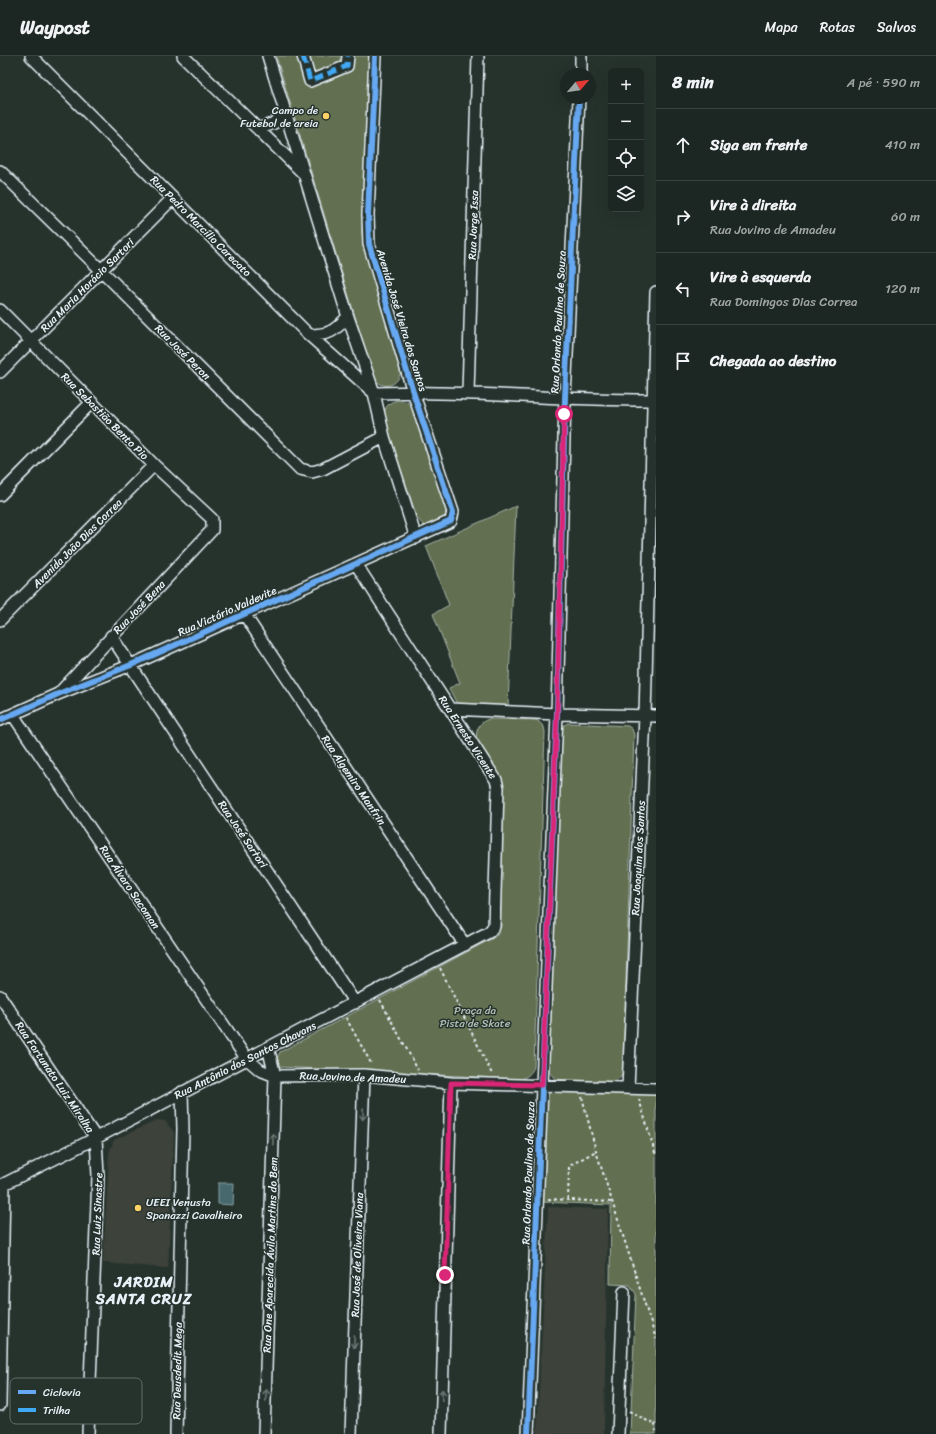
<!DOCTYPE html>
<html lang="pt">
<meta charset="utf-8">
<style>
body{margin:0;font-family:Sriracha,sans-serif;background:#29322f;color:#f1f3f6}
.controls{position:absolute;right:12px;top:12px;display:grid;overflow:hidden;border-radius:6px;box-shadow:0 4px 16px #0002}
.controls button{width:36px;height:36px;display:grid;place-items:center;padding:0;border:0;border-bottom:1px solid #3a4340;background:#1c2622;color:#f1f3f6;font:20px sans-serif}
.compass{position:absolute;left:560px;top:12px;width:36px;height:36px;border-radius:50%;background:#1c2622;box-shadow:0 4px 16px #0002;rotate:61deg}
.stop{position:absolute;width:12px;height:12px;margin:-9px;border:3px solid #db2777;border-radius:50%;background:#fff}
.stop.end{background:#db2777;border-color:#fff;box-shadow:0 1px 4px #0008}
.list{margin:0;padding:0;list-style:none}
h2{display:flex;justify-content:space-between;align-items:center;height:52px;margin:0;padding:0 16px;font-size:17px}
h2 small{font-size:13px;font-weight:400;color:#a0a5a5}
.list li{display:grid;grid-template-columns:26px 1fr auto;gap:12px;align-items:center;box-sizing:border-box;height:72px;padding:0 16px;border-top:1px solid #3a4340}
.list b{display:block;font-size:15px;white-space:nowrap}
.list p{margin:0;font-size:13px;white-space:nowrap;color:#a0a5a5}
.list em{font-size:13px;font-style:normal;color:#a0a5a5}
.icon{flex:none;width:22px;height:22px;fill:none;stroke:currentColor;stroke-width:2;stroke-linecap:round;stroke-linejoin:round}
.map{position:relative;flex:none;width:656px;height:1378px;overflow:hidden}
header{display:flex;align-items:center;gap:24px;box-sizing:border-box;height:56px;padding:0 20px;background:#1c2622;border-bottom:1px solid #3a4340}
header strong{font-size:19px}
nav{display:flex;gap:22px;margin-inline-start:auto;font-size:14px}
main{display:flex}
aside{flex:1;background:#1c2622}
.map>svg:first-child{display:block}
</style>
<header>
<strong>Waypost</strong>
<nav><a>Mapa</a><a>Rotas</a><a>Salvos</a></nav>
</header>
<main>
<div class="map">
<svg width="656" height="1378" viewBox="0 0 656 1378">
<rect width="100%" height="100%" fill="#26332d"/>
<filter id="ink" filterUnits="userSpaceOnUse"><feTurbulence type="fractalNoise" baseFrequency=".025" numOctaves="2"/><feDisplacementMap in="SourceGraphic" scale="8" xChannelSelector="R" yChannelSelector="G"/><feConvolveMatrix kernelMatrix="1 2 1 2 8 2 1 2 1" color-interpolation-filters="sRGB"/></filter>
<g filter="url(#ink)">
<path fill="#3c423a" d="M 158,1064 L 165,1065 L 174,1076 L 168,1212 L 103,1207 L 109,1097 L 114,1084 Z
M 548,1151 L 608,1153 L 604,1378 L 537,1378 Z"/>
<path fill="#627051" stroke="#a5b0a4" d="M 276,0 L 370,0 L 362,177 L 365,193 L 401,313 C 400,329 385,335 374,323 Z
M 399,344 L 407,346 L 413,351 L 446,452 L 445,462 L 429,471 L 424,470 L 417,462 L 384,361 C 384,351 389,345 399,344 Z
M 516,450 L 508,650 L 457,648 L 449,632 L 460,627 L 433,558 L 449,549 L 426,490 Z
M 489,663 L 537,664 L 544,671 L 545,676 L 534,1011 C 531,1018 527,1021 520,1023 L 280,1011 L 276,1004 L 280,996 L 493,882 L 498,878 L 501,870 L 500,722 L 477,684 C 475,674 479,666 489,663 Z
M 568,667 L 628,670 L 632,673 L 634,679 L 623,1016 L 620,1022 L 612,1026 L 556,1024 L 548,1015 L 559,672 Z
M 555,1035 L 656,1038 L 656,1378 L 630,1378 L 636,1238 L 630,1229 L 610,1228 L 611,1149 L 542,1146 L 546,1042 L 548,1038 Z"/>
<path fill="#47696d" stroke="#879fa5" d="M 218,1127 L 234,1127 L 233,1149 L 218,1148 Z"/>
<g fill="none" stroke-linecap="round" stroke-linejoin="round">
<g stroke="#e8f1f8" stroke-width="14">
<path id="street" d="M 31,0 L 309,279 L 374,337 C 468,334 562,345 656,344
M 183,0 L 303,117
M 268,0 L 348,261 L 374,337 L 384,381 L 416,482
M 303,0 L 310,25 L 347,10 L 348,0
M 581,18 L 581,0
M 258,73 L 274,67 L 285,55
M 0,115 L 101,214 L 300,413 L 312,416 L 323,413 L 384,381
M 0,254 L 154,409 L 212,463 L 212,474 L 60,636
M 309,279 C 330,279 334,275 348,261
M 0,316 L 173,142
M 468,337 L 478,0
M 0,439 L 91,347
M 244,558 L 465,889
M 0,564 L 154,409
M 111,580 L 355,947
M 450,653 L 557,658 L 656,660
M 13,659 L 246,1002 L 260,1014 L 275,1020 L 364,1019 L 451,1027 L 656,1033
M 0,664 L 58,638 L 131,609 L 451,465 L 453,456 L 413,336 L 369,188 L 368,159 L 375,0
M 0,940 L 96,1082 L 98,1120 L 88,1378
M 628,1032 L 645,660 L 656,236
M 0,1130 L 96,1082 L 489,876 L 494,870 L 498,732 L 496,724 L 356,508
M 0,1349 L 4,1128
M 176,1378 L 183,1073 L 182,1036
M 264,1378 L 275,1020 L 268,991
M 351,1378 L 364,1019
M 441,1378 L 451,1027
M 528,1378 L 557,658 L 565,342 L 579,42
M 618,1378 L 624,1236"/>
</g>
<path stroke="#e8f1f8" stroke-width="2" stroke-dasharray="3 3" stroke-linecap="butt" d="M 440,912 L 492,1018
M 380,944 L 418,1014
M 346,962 L 372,1009
M 582,1041 L 596,1095 L 656,1283
M 639,1043 L 656,1100
M 548,1143 L 612,1146
M 568,1144 L 569,1110 L 596,1095
M 629,1355 L 655,1369
M 656,1368 L 655,1369 L 656,1375"/>
<use href="#street" stroke="#26332d" stroke-width="11"/>
<path stroke="#3fa9f5" stroke-width="5" stroke-dasharray="10 5" stroke-linecap="butt" d="M 303,0 L 310,25 L 347,10 L 348,0"/>
<g stroke="#26332d" stroke-width="8">
<path id="cycleway" d="M 0,664 L 58,638 L 131,609 L 451,465 L 453,456 L 413,336 L 369,188 L 368,159 L 375,0
M 528,1378 L 557,658 L 565,342 L 579,42"/>
</g>
<use href="#cycleway" stroke="#66a8f1" stroke-width="6"/>
</g>
<defs><path id="oneway-shaft" d="M-6 0H5M1.5-3L5.5 0L1.5 3" fill="none" stroke-width="1.6" stroke-linecap="round" stroke-linejoin="round"/></defs>
<g stroke="#6a7674">
<use href="#oneway-shaft" transform="translate(363 1058) rotate(92)"/>
<use href="#oneway-shaft" transform="translate(273 1083) rotate(-88)"/>
<use href="#oneway-shaft" transform="translate(354 1286) rotate(92)"/>
<use href="#oneway-shaft" transform="translate(266 1339) rotate(-88)"/>
<use href="#oneway-shaft" transform="translate(442 1339) rotate(-88)"/>
</g>
</g>
<g fill="none" stroke-linecap="round" stroke-linejoin="round" filter="url(#ink)">
<path stroke="#db2777" stroke-width="5" d="M 445,1219 L 451,1027 L 542,1029 L 557,658 L 564,358"/>
</g>
<g fill="#ffd166" stroke="#26332d" stroke-width="1.5">
<circle cx="326" cy="60" r="4"/>
<circle cx="138" cy="1152" r="4"/>
</g>
<g text-anchor="middle" stroke-width="3" stroke-linejoin="round" paint-order="stroke">
<g font-size="11" fill="#e8f1f8" stroke="#26332d" text-anchor="end">
<text x="318" y="58">Campo de<tspan x="318" dy="13">Futebol de areia</tspan></text>
<text x="146" y="1150" text-anchor="start">UEEI Venusta<tspan x="146" dy="13">Spanazzi Cavalheiro</tspan></text>
</g>
<g font-size="11" fill="#e8f1f8" stroke="#26332d">
<text transform="translate(473 169) rotate(-88)" y="4">Rua Jorge Issa</text>
<text transform="translate(201 170) rotate(45)" y="4">Rua Pedro Marcílio Carecato</text>
<text transform="translate(87 229) rotate(-45)" y="4">Rua Maria Horácio Sartori</text>
<text transform="translate(402 264) rotate(73)" y="4">Avenida José Vieira dos Santos</text>
<text transform="translate(558 266) rotate(-87)" y="4">Rua Orlando Paulino de Souza</text>
<text transform="translate(183 296) rotate(45)" y="4">Rua José Peron</text>
<text transform="translate(105 360) rotate(45)" y="4">Rua Sebastião Bento Pio</text>
<text transform="translate(77 487) rotate(-45)" y="4">Avenida João Dias Correa</text>
<text transform="translate(139 551) rotate(-46)" y="4">Rua José Bena</text>
<text transform="translate(227 555) rotate(-24)" y="4">Rua Victório Valdevite</text>
<text transform="translate(468 681) rotate(57)" y="4">Rua Ernesto Vicente</text>
<text transform="translate(354 724) rotate(56)" y="4">Rua Algemiro Manfrin</text>
<text transform="translate(243 778) rotate(56)" y="4">Rua José Sartori</text>
<text transform="translate(638 802) rotate(-87)" y="4">Rua Joaquim dos Santos</text>
<text transform="translate(130 831) rotate(56)" y="4">Rua Álvaro Sacoman</text>
<text transform="translate(245 1004) rotate(-27)" y="4">Rua Antônio dos Santos Chavans</text>
<text transform="translate(55 1021) rotate(56)" y="4">Rua Fortunato Luiz Miralha</text>
<text transform="translate(353 1021) rotate(2)" y="4">Rua Jovino de Amadeu</text>
<text transform="translate(528 1117) rotate(-88)" y="4">Rua Orlando Paulino de Souza</text>
<text transform="translate(97 1158) rotate(-88)" y="4">Rua Luiz Sinastre</text>
<text transform="translate(270 1199) rotate(-88)" y="4">Rua One Aparecida Ávila Martins do Bem</text>
<text transform="translate(357 1199) rotate(-88)" y="4">Rua José de Oliveira Viana</text>
<text transform="translate(177 1315) rotate(-89)" y="4">Rua Deusdedit Mega</text>
</g>
<g font-size="11" fill="#b2bdb5" stroke="#26332d">
<text x="475" y="958">Praça da<tspan x="475" dy="13">Pista de Skate</tspan></text>
</g>
<g font-size="15" font-weight="bold" letter-spacing="1" fill="#e8f1f8" stroke="#26332d">
<text x="144" y="1231">JARDIM<tspan x="144" dy="17">SANTA CRUZ</tspan></text>
</g>
</g>
<rect x="10" y="1322" width="132" height="46" rx="6" fill="#26332d" stroke="#606c6a" stroke-width="1"/>
<rect x="18" y="1334" width="18" height="4" fill="#66a8f1"/>
<rect x="18" y="1352" width="18" height="4" fill="#3fa9f5"/>
<g font-size="11" fill="#e8f1f8">
<text x="43" y="1340">Ciclovia</text>
<text x="43" y="1358">Trilha</text>
</g>
</svg>
<div class="controls">
<button>+</button>
<button>−</button>
<button><svg class="icon" aria-label="locate" viewBox="0 0 24 24"><circle cx="12" cy="12" r="6"/><path d="M12 2v4M12 18v4M2 12h4M18 12h4"/></svg></button>
<button><svg class="icon" aria-label="layers" viewBox="0 0 24 24"><path d="M12 4l9 5-9 5-9-5zM3 14l9 5 9-5"/></svg></button>
</div>
<svg class="compass" viewBox="-18 -18 36 36"><path d="M0-13l5 13h-10z" fill="#e53935"/><path d="M0 13l5-13h-10z" fill="#a0a5a5"/></svg>
<div class="stop" style="left:564px;top:358px"></div>
<div class="stop end" style="left:445px;top:1219px"></div>
</div>
<aside>
<h2>8 min<small>A pé · 590 m</small></h2>
<ul class="list">
<li><svg class="icon" aria-label="ahead" viewBox="0 0 24 24"><path d="M12 20V5M6 11l6-6 6 6"/></svg><div><b>Siga em frente</b></div><em>410 m</em></li>
<li><svg class="icon" aria-label="right" viewBox="0 0 24 24"><path d="M7 20v-9h11M14 6l5 5-5 5"/></svg><div><b>Vire à direita</b><p>Rua Jovino de Amadeu</p></div><em>60 m</em></li>
<li><svg class="icon" aria-label="left" viewBox="0 0 24 24"><path d="M17 20v-9H6M10 6l-5 5 5 5"/></svg><div><b>Vire à esquerda</b><p>Rua Domingos Dias Correa</p></div><em>120 m</em></li>
<li><svg class="icon" aria-label="arrive" viewBox="0 0 24 24"><path d="M6 21V4h12l-3 4 3 4H6"/></svg><div><b>Chegada ao destino</b></div></li>
</ul>
</aside>
</main>
